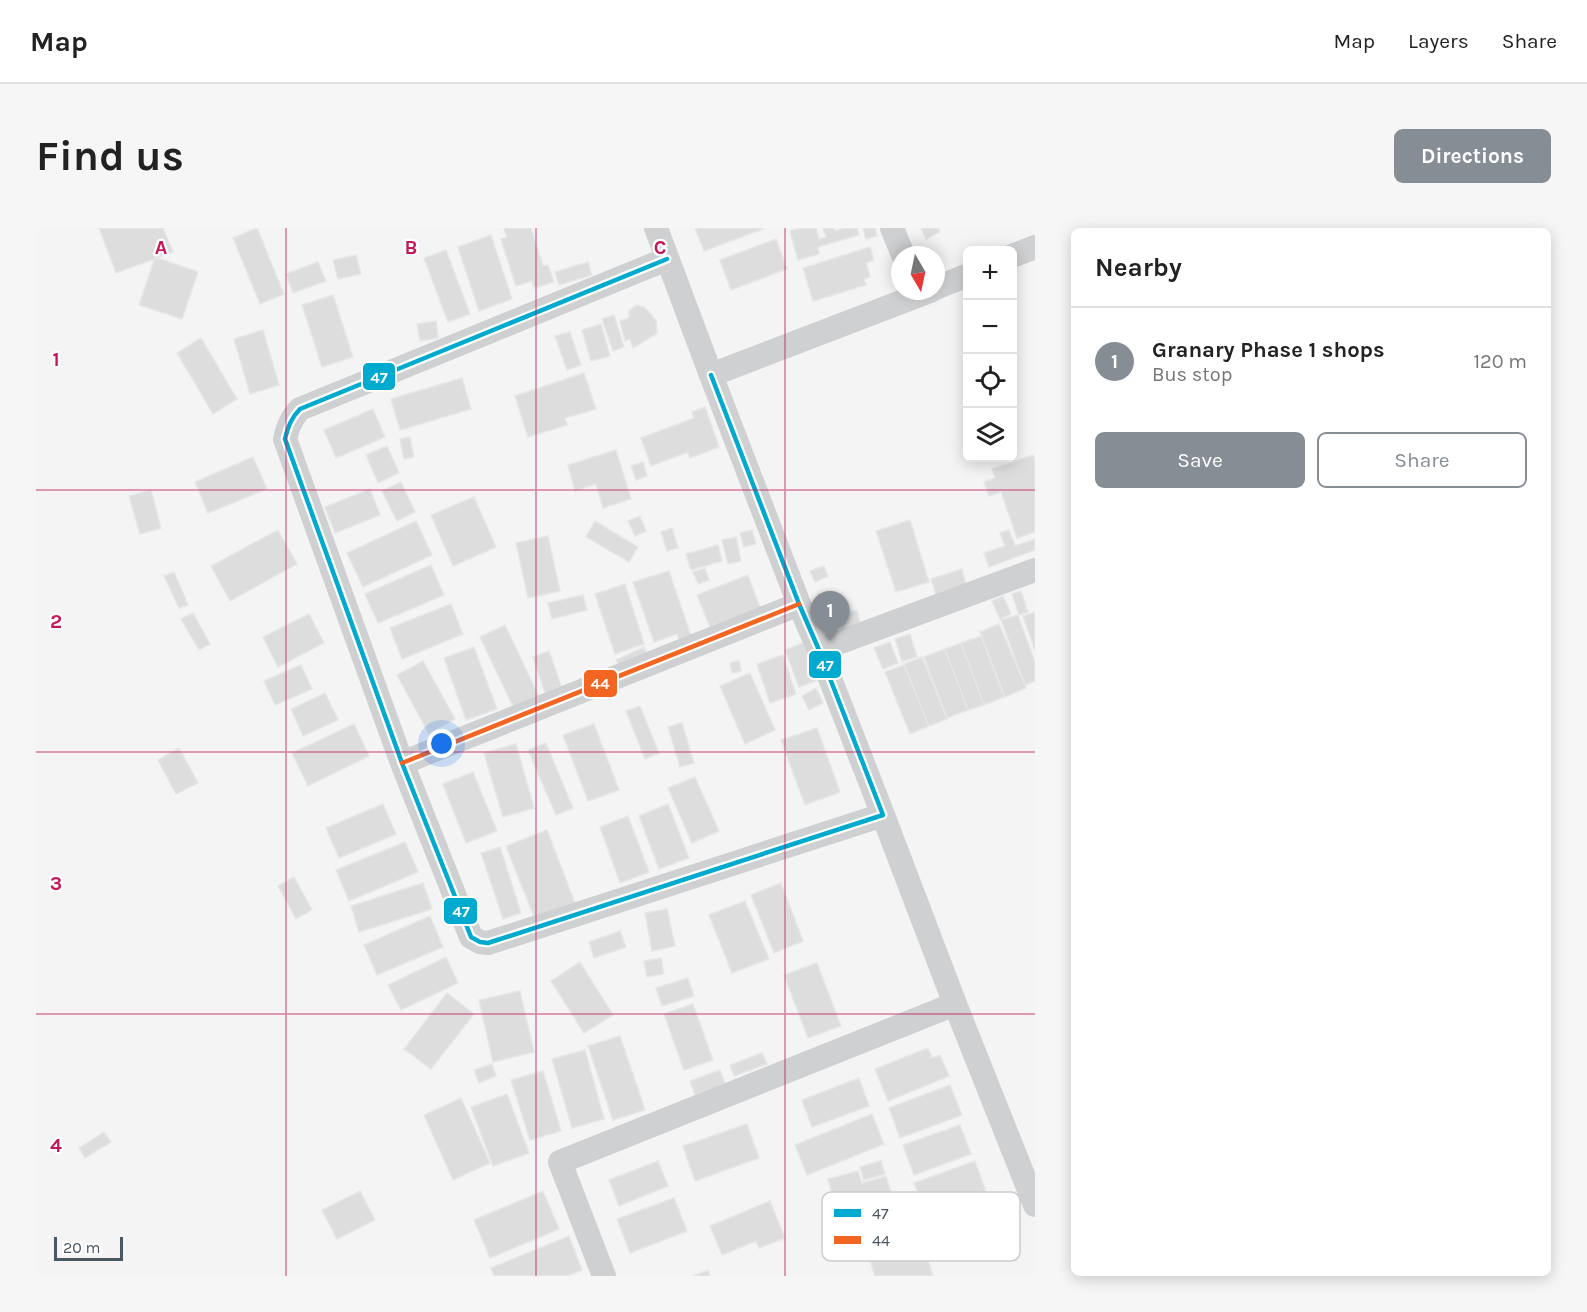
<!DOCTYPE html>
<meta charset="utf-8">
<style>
body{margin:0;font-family:Karla,sans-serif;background:#f6f6f6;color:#222}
.controls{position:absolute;right:18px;top:18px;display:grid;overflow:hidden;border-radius:9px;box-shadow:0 3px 15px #0003}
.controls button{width:54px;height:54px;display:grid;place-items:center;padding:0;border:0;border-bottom:2px solid #e0e0e0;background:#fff;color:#222;font:30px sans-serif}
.compass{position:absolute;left:855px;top:18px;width:54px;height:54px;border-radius:50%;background:#fff;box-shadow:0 3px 15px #0003;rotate:171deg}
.scale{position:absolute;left:18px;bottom:15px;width:69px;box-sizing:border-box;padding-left:6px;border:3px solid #4a5661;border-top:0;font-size:16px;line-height:21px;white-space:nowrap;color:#4a5661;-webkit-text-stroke:4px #fff;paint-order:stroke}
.you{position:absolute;left:406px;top:516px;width:21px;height:21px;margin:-15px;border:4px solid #fff;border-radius:50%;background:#1a73e8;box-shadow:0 0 0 9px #1a73e833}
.badge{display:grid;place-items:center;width:39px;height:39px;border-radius:50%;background:#868d94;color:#fff;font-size:20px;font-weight:700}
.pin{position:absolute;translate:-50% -50px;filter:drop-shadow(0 2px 3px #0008)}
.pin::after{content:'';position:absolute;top:32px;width:21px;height:18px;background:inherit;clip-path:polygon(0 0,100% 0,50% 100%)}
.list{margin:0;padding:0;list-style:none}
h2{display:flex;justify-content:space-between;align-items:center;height:78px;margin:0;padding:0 24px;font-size:26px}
h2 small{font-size:20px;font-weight:400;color:#767676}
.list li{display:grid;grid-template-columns:39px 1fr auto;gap:18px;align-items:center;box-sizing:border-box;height:108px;padding:0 24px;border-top:2px solid #e0e0e0}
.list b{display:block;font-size:22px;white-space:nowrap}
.list p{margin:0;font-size:20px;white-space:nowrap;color:#767676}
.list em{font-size:20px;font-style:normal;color:#767676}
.actions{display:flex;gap:12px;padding:18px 24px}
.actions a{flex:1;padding:14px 0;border:2px solid #868d94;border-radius:9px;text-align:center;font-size:21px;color:#868d94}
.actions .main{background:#868d94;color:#fff}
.icon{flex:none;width:33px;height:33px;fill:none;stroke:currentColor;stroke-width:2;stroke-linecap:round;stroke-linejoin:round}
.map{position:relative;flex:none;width:999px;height:1048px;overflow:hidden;border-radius:9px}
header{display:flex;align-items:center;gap:36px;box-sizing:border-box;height:84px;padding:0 30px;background:#fff;border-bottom:2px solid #e0e0e0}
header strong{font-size:28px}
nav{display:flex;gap:33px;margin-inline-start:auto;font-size:21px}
.intro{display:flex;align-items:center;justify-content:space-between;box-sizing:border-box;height:144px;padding:0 36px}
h1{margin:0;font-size:42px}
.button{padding:15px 27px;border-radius:9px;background:#868d94;color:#fff;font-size:21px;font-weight:700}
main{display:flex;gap:36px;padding:0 36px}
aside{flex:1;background:#fff;border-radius:9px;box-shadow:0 3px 15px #0003}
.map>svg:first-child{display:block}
</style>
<header>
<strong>Map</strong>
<nav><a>Map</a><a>Layers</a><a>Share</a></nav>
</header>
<div class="intro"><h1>Find us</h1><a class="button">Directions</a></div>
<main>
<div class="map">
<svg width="999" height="1048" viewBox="0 0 999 1048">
<rect width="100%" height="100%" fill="#f4f4f4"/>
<path fill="#ddddde" stroke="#e5e6e7" stroke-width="1.5" d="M 63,0 L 127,0 L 137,24 L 80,45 Z
M 221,0 L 248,66 L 224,76 L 197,10 Z
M 468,0 L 495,0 L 507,38 L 512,37 L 518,54 L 498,60 L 496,53 L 480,58 L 465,11 L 471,9 Z
M 659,0 L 726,0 L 727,1 L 668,23 Z
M 765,0 L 780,0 L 783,11 L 790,9 L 787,0 L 798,0 L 799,3 L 808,0 L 821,0 L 823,7 L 782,19 L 783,26 L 762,32 L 754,3 Z
M 827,0 L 839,0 L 841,8 L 830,11 Z
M 885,0 L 902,0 L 904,4 L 890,11 Z
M 455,7 L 476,71 L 443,83 L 422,19 Z
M 740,11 L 751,41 L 695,62 L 684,32 Z
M 834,19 L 838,32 L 830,35 L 834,49 L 828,51 L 830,57 L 777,73 L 767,40 Z
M 410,22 L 434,86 L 412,94 L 388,30 Z
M 320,27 L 325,46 L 302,51 L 297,32 Z
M 119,29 L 162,44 L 146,91 L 103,77 Z
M 282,34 L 290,53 L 257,65 L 250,46 Z
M 552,34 L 556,47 L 523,57 L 519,44 Z
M 297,67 L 317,129 L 286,139 L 266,77 Z
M 600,77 L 608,79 L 615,86 L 620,93 L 621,105 L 597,120 L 594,111 L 589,113 L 584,93 L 593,90 L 593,83 Z
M 578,87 L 588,119 L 577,123 L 566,91 Z
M 400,93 L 402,110 L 384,113 L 381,96 Z
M 565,96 L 574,128 L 555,133 L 546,102 Z
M 227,102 L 243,157 L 214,166 L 198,111 Z
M 534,104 L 545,137 L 531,142 L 519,108 Z
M 165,110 L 201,171 L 177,186 L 141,125 Z
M 548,145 L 560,181 L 529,190 L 531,197 L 492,209 L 479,168 Z
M 426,150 L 435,181 L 364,202 L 355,171 Z
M 669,179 L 683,219 L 654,230 L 652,224 L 615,238 L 605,210 L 658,190 L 656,184 Z
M 337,181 L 349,209 L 300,230 L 288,202 Z
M 374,209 L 378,229 L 368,231 L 364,211 Z
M 351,218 L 363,245 L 342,255 L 330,227 Z
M 580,222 L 595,271 L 567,280 L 560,256 L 539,263 L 532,237 Z
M 997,227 L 999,233 L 999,304 L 981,310 L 965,264 L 953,268 L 948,254 L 959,250 L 956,241 Z
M 217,229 L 231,261 L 172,285 L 159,254 Z
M 607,234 L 611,248 L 600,252 L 595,238 Z
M 365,254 L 379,284 L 361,293 L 346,263 Z
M 334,261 L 344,287 L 299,305 L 289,279 Z
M 115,262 L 125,300 L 104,306 L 93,268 Z
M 438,269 L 460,319 L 417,338 L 395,287 Z
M 604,288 L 610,303 L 599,308 L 592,293 Z
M 874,292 L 893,354 L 860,364 L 840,303 Z
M 380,293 L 396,327 L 327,359 L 311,325 Z
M 559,293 L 602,319 L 593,334 L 550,309 Z
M 636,300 L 642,320 L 631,323 L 625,304 Z
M 242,302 L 261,336 L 194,373 L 175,338 Z
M 716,302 L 720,316 L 708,319 L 704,305 Z
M 973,302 L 979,318 L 999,311 L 999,322 L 953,339 L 948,325 L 969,318 L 964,305 Z
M 512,308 L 524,363 L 492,370 L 480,315 Z
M 700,309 L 705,333 L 692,336 L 686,312 Z
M 682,317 L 686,333 L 655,342 L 650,326 Z
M 395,337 L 408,367 L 342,395 L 329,366 Z
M 788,338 L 792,348 L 779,354 L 774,343 Z
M 669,340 L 673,352 L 662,356 L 657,344 Z
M 926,341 L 930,357 L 900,366 L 895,351 Z
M 633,343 L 657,414 L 645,418 L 641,406 L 618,414 L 597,354 Z
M 138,344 L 152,377 L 143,380 L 128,348 Z
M 712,347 L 724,380 L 674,399 L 661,367 Z
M 589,356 L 608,416 L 579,426 L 559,366 Z
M 985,363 L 992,384 L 983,387 L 976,366 Z
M 547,367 L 551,382 L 516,391 L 512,375 Z
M 967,368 L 975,386 L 964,391 L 956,373 Z
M 415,376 L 427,406 L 366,431 L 354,400 Z
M 821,382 L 825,398 L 806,403 L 802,387 Z
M 999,384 L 999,423 L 987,388 Z
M 157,385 L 174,416 L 163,422 L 145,391 Z
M 273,386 L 288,415 L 242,439 L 227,409 Z
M 982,387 L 999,434 L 999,453 L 989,457 L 965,392 Z
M 963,396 L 990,460 L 969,469 L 944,404 Z
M 469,397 L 505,473 L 480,485 L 444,409 Z
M 874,406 L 881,429 L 866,433 L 859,411 Z
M 945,408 L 968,469 L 948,477 L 925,415 Z
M 771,413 L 785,451 L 763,459 L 749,422 Z
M 854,414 L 862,435 L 847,441 L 838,420 Z
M 925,415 L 948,477 L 932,482 L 909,421 Z
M 438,419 L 461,481 L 430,492 L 408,430 Z
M 608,419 L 613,430 L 586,443 L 580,432 Z
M 909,421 L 932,482 L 911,490 L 888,429 Z
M 513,423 L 527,463 L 510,468 L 497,429 Z
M 747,427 L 760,466 L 734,475 L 721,436 Z
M 886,429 L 911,491 L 893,498 L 868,436 Z
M 387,433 L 419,491 L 393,506 L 361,447 Z
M 703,433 L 705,443 L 696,445 L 694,435 Z
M 265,437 L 276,461 L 239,477 L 228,453 Z
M 868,437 L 893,498 L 874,506 L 849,444 Z
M 714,445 L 739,502 L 709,516 L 684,458 Z
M 780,460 L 787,475 L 773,482 L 766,468 Z
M 289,465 L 302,492 L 267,508 L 255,481 Z
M 604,478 L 623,525 L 609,531 L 590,483 Z
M 646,495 L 658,535 L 644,539 L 632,499 Z
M 318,496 L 333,528 L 272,558 L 256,525 Z
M 558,496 L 583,562 L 552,573 L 527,507 Z
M 781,500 L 804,564 L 769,577 L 745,512 Z
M 510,515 L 537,580 L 520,587 L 492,522 Z
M 480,516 L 498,580 L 467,589 L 448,525 Z
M 143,520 L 162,555 L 140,566 L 122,532 Z
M 437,544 L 461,603 L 430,615 L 407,556 Z
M 659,549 L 683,603 L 656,615 L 632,560 Z
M 347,576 L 360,606 L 303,630 L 290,600 Z
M 632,576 L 653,630 L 623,641 L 603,588 Z
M 592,588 L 613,644 L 584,655 L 564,599 Z
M 511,602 L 539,675 L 499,691 L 470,618 Z
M 369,614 L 382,644 L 313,673 L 300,642 Z
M 464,619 L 485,685 L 467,691 L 445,625 Z
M 258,649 L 276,682 L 260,691 L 242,658 Z
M 387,655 L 396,681 L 323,704 L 315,678 Z
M 745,655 L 767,713 L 738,725 L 715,667 Z
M 709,673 L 733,731 L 696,745 L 673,687 Z
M 631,681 L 639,718 L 616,723 L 609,685 Z
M 394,688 L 407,719 L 341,747 L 328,717 Z
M 584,703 L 590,719 L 558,730 L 553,714 Z
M 410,729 L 422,755 L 365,782 L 352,757 Z
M 625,730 L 628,746 L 611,749 L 608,733 Z
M 544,734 L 577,787 L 548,805 L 515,753 Z
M 781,735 L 805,798 L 772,810 L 748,747 Z
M 652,750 L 658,768 L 626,778 L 620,760 Z
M 484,763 L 498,824 L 457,834 L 443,772 Z
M 411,765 L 438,786 L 395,841 L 368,821 Z
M 657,776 L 677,832 L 648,842 L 628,786 Z
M 584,808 L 609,882 L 577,892 L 552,818 Z
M 892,820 L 896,830 L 904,827 L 913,848 L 852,873 L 839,841 Z
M 549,822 L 568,891 L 536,900 L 516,831 Z
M 726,825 L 731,836 L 698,848 L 694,837 Z
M 456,836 L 460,848 L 443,855 L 438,842 Z
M 684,842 L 689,856 L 659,867 L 654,853 Z
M 507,843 L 525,903 L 494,912 L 475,852 Z
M 823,850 L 833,878 L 776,899 L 766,872 Z
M 914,857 L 926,887 L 864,910 L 853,880 Z
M 471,866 L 493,925 L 457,938 L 435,879 Z
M 425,870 L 454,935 L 417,952 L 388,887 Z
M 836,886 L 848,916 L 771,947 L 759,917 Z
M 711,896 L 723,930 L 659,953 L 647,918 Z
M 924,897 L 935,926 L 878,947 L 867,917 Z
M 68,904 L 75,914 L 49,930 L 43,920 Z
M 622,933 L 632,958 L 583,978 L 573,952 Z
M 845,933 L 849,946 L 828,952 L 824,939 Z
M 939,933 L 951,967 L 891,989 L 878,955 Z
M 822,943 L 826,955 L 850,948 L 855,965 L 800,981 L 792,951 Z
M 324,963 L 339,992 L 301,1011 L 286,982 Z
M 507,963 L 523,1001 L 454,1030 L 438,992 Z
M 638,970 L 651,1003 L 594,1025 L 581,991 Z
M 734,973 L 749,1010 L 723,1020 L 720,1013 L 686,1027 L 674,998 Z
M 883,1003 L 897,1048 L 839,1048 L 830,1020 Z
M 533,1008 L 546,1042 L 531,1048 L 458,1048 L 455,1040 Z
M 672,1042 L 674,1048 L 657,1048 Z"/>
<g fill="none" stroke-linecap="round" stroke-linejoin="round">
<path stroke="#ced0d2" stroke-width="24" d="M 620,0 L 675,147 L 894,63
M 856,0 L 867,27
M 976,28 L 999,19
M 631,31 L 264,181 C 255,190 252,199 249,211 L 366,535 L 435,709 L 444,714 L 452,715 L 847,587 L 783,422 L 763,376 L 675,147
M 900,60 L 932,47
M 783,422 L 999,342
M 366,535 L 763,376
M 847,587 L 919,776 L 999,977
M 568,1048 L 524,934 L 919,776"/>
<g stroke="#fff" stroke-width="9">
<path id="bus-1" d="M 631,31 L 264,181 C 255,190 252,199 249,211 L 366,535 L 435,709 L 444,714 L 452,715 L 847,587 L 783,422 L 763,376 L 675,147"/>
</g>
<g stroke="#fff" stroke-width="9">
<path id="bus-2" d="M 366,535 L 763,376"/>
</g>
<use href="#bus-1" stroke="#00a9ce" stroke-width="4.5"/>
<use href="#bus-2" stroke="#f26522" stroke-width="4.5"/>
</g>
<path fill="none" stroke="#c2185b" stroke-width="1.5" stroke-opacity="0.55" d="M 250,0 L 250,1048M 500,0 L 500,1048M 749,0 L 749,1048M 0,262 L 999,262M 0,524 L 999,524M 0,786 L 999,786"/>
<rect x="786" y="964" width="198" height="69" rx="9" fill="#fff" stroke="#c9ccd0" stroke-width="1.5"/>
<rect x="798" y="981" width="27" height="8" fill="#00a9ce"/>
<rect x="798" y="1008" width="27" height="8" fill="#f26522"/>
<g font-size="16" fill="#4a5661">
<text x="836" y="991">47</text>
<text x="836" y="1018">44</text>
</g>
<g font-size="20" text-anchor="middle" font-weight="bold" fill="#c2185b" stroke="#fff" stroke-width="4.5" stroke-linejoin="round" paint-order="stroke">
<text x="125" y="26">A</text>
<text x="375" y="26">B</text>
<text x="624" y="26">C</text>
<text x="20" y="138">1</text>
<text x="20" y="400">2</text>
<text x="20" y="662">3</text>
<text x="20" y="924">4</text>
</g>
<g stroke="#fff" stroke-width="2">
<rect x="326" y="134" width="34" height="29" rx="6" fill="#00a9ce"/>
<rect x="772" y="422" width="34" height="29" rx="6" fill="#00a9ce"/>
<rect x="547" y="441" width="35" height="29" rx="6" fill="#f26522"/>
<rect x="407" y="669" width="35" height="28" rx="6" fill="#00a9ce"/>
</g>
<g font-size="16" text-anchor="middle" font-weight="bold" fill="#fff">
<text x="343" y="155">47</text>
<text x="789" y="443">47</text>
<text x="564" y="461">44</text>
<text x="425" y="689">47</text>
</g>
</svg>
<div class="controls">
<button>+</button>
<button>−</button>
<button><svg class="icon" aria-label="locate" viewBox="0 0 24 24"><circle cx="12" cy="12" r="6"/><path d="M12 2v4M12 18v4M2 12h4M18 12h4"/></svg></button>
<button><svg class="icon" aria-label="layers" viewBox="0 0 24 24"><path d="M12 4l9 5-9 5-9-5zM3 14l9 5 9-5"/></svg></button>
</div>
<svg class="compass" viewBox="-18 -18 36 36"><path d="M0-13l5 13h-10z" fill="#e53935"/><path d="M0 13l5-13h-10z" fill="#767676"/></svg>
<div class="scale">20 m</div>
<div class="you"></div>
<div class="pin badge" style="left:794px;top:413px">1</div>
</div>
<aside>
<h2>Nearby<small></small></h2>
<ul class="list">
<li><span class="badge">1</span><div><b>Granary Phase 1 shops</b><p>Bus stop</p></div><em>120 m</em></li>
</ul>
<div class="actions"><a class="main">Save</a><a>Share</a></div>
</aside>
</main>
